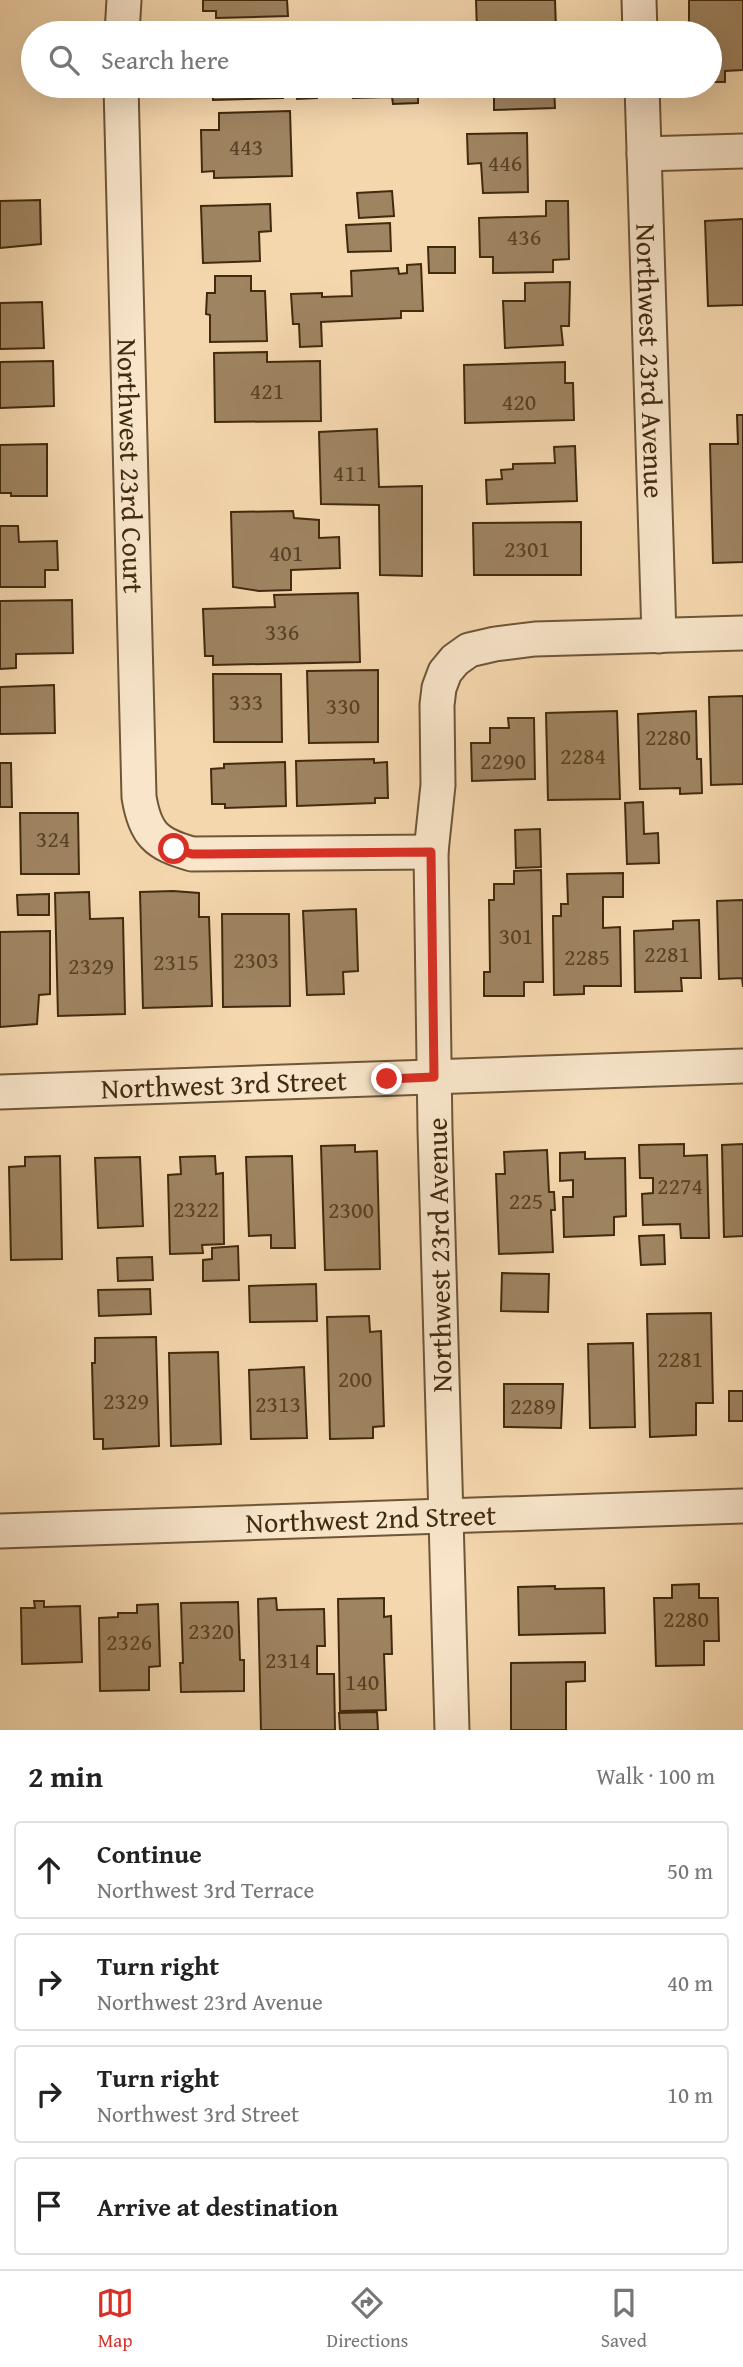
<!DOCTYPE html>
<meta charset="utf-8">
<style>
body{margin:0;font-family:"Gentium Book Plus",serif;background:#f6f6f6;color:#222}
.stop{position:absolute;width:21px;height:21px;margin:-16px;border:5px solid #d93025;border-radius:50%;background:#fff}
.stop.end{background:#d93025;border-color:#fff;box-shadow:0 2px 7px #0008}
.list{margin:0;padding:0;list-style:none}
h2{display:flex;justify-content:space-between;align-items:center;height:91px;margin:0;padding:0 28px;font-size:30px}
h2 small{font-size:23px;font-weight:400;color:#767676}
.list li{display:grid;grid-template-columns:46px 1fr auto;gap:21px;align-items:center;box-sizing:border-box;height:98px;margin:0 14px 14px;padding:0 14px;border:2px solid #e0e0e0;border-radius:7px}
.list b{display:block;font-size:26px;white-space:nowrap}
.list p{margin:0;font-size:23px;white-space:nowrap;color:#767676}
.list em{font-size:23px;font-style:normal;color:#767676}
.icon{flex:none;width:38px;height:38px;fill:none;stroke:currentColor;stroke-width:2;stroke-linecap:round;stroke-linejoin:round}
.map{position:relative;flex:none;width:743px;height:1730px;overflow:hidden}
.search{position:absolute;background:#fff;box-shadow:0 7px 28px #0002;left:21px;right:21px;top:21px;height:77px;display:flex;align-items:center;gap:18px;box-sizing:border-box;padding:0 24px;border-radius:38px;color:#767676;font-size:26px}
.sheet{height:539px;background:#fff}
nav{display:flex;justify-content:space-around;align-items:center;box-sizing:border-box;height:98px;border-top:2px solid #e0e0e0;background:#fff;font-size:19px;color:#767676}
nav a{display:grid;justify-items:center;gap:4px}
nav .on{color:#d93025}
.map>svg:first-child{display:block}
</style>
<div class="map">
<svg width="743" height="1730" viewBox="0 0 743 1730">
<rect width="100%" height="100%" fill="#f5d7ae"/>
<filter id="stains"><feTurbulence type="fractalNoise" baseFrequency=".00286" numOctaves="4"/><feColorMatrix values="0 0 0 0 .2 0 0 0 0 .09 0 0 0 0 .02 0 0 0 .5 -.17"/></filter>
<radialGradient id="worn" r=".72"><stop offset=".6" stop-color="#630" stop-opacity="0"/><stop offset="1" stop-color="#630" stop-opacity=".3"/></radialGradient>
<path fill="#9f8461" stroke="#412b0e" stroke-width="2" d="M 203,0 L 287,0 L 288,16 L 216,18 L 216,11 L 203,11 Z
M 476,0 L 555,0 L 556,29 L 477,32 Z
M 689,0 L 743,0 L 743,70 L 725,71 L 725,82 L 710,82 L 710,33 L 689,33 Z
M 410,29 L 411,33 L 351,33 L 351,31 Z
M 213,86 L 283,86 L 283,98 L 213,100 Z
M 296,86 L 317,86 L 317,98 L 297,99 Z
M 353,86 L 418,86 L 418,103 L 393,104 L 392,97 L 353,98 Z
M 478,86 L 562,86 L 563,88 L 554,88 L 555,108 L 494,110 L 494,86 Z
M 290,111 L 292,176 L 214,178 L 214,171 L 202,172 L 201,130 L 219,130 L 219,113 Z
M 527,133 L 528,192 L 483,193 L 481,163 L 468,164 L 467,134 Z
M 392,191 L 394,216 L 359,218 L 357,193 Z
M 40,200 L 41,244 L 0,248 L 0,201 Z
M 546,201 L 568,201 L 569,259 L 553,260 L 553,272 L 493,273 L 493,257 L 480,257 L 479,218 L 546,216 Z
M 270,204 L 271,231 L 259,232 L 260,261 L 203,263 L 201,206 Z
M 743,219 L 743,305 L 708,306 L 705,221 Z
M 390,223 L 391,251 L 348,252 L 346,225 Z
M 428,247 L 455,247 L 455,273 L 429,273 Z
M 421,264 L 423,311 L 401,311 L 401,318 L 321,322 L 322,346 L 300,347 L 299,324 L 293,324 L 291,294 L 322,293 L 322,297 L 352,296 L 351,271 L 398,268 L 399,274 L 407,273 L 407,265 Z
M 215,276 L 251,276 L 251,291 L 265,291 L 267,341 L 210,342 L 210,315 L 206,314 L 207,293 L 215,293 Z
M 570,282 L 569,326 L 561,326 L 563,345 L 505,348 L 503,301 L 525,301 L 525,283 Z
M 42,302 L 44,348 L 0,349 L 0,303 Z
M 267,352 L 267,362 L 320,361 L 321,421 L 215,422 L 214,353 Z
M 53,361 L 54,406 L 0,408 L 0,362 Z
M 565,362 L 565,383 L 573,383 L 574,420 L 465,423 L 464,365 Z
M 737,415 L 743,415 L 743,562 L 713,563 L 710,444 L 738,444 Z
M 377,429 L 379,487 L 422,486 L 422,576 L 380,575 L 379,505 L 321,504 L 319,432 Z
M 47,444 L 47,496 L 11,496 L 11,493 L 0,493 L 0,445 Z
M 575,446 L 577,501 L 487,504 L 486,480 L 502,479 L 501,470 L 513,469 L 513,464 L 555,463 L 554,447 Z
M 293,511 L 294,518 L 319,520 L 319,538 L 339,537 L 340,568 L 291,570 L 291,590 L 259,591 L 233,587 L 231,512 Z
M 581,522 L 581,575 L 474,575 L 473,523 Z
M 0,526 L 18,526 L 19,542 L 57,541 L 58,570 L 45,570 L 45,587 L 0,587 Z
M 358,593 L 360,662 L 213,665 L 213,656 L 205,656 L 203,609 L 275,607 L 274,595 Z
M 72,600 L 73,653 L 16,654 L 16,668 L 0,669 L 0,601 Z
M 378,670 L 378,742 L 309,743 L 307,671 Z
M 213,674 L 281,674 L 282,742 L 214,742 Z
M 54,685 L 55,733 L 0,734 L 0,687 Z
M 743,696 L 743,784 L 711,785 L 709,697 Z
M 617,711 L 620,799 L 548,800 L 546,713 Z
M 696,711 L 697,759 L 701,759 L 702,793 L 680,794 L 680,788 L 640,789 L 638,714 Z
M 508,718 L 534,718 L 535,779 L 472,781 L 471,743 L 490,743 L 490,728 L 509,728 Z
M 374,759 L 374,763 L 387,762 L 388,798 L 375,798 L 375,803 L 297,806 L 296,761 Z
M 285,762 L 286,806 L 225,808 L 225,804 L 212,804 L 211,769 L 224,768 L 224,764 Z
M 0,763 L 11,763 L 12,807 L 0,807 Z
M 643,802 L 644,834 L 658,833 L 659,863 L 627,864 L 625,803 Z
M 20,813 L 78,813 L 79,874 L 21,874 Z
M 540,829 L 541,867 L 516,868 L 515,830 Z
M 541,870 L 543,982 L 524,982 L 524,996 L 484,996 L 484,972 L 490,972 L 489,900 L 494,900 L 494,884 L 514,884 L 514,871 Z
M 623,873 L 623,897 L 603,897 L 603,928 L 620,927 L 621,986 L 584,986 L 584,994 L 554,995 L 553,916 L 561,916 L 561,904 L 568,904 L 567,874 Z
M 173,891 L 199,893 L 199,917 L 209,917 L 212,1006 L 143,1008 L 140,892 Z
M 89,892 L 90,919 L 123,918 L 125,1014 L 58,1016 L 55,893 Z
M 49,894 L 49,915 L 18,915 L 17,895 Z
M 742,900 L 743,900 L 743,987 L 742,978 L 719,979 L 717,901 Z
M 356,909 L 358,971 L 343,972 L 344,994 L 307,995 L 303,911 Z
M 222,914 L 289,914 L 290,1006 L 223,1007 Z
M 699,920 L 701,978 L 681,978 L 682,991 L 635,992 L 634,931 L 673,929 L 673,921 Z
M 50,931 L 50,994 L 39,995 L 37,1024 L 0,1027 L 0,932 Z
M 684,1144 L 684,1156 L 707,1155 L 709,1238 L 681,1238 L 680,1224 L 643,1225 L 642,1194 L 653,1193 L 653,1178 L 640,1178 L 639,1145 Z
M 743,1144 L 743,1236 L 724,1237 L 722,1145 Z
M 355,1145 L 355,1152 L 377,1151 L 380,1269 L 325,1270 L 321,1146 Z
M 547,1150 L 549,1192 L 554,1192 L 555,1210 L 551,1210 L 553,1252 L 499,1254 L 496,1174 L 505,1174 L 504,1152 Z
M 585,1152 L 585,1159 L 625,1158 L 626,1216 L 614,1217 L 614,1235 L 564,1237 L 563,1197 L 573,1197 L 573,1180 L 560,1181 L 560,1153 Z
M 60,1156 L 62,1259 L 11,1260 L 9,1167 L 25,1166 L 25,1157 Z
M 215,1156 L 216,1174 L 223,1173 L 224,1244 L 202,1245 L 203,1253 L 170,1254 L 168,1175 L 181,1174 L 180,1157 Z
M 292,1156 L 295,1248 L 271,1248 L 271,1235 L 249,1236 L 246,1157 Z
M 140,1157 L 143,1226 L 98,1228 L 95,1158 Z
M 664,1235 L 665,1264 L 641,1265 L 639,1236 Z
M 238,1246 L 239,1280 L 203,1281 L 203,1260 L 212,1259 L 212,1248 Z
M 152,1257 L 153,1280 L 118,1281 L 117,1258 Z
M 502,1273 L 549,1274 L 548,1312 L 501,1311 Z
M 316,1284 L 317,1321 L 250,1322 L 249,1286 Z
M 150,1289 L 151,1314 L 99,1316 L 98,1290 Z
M 711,1313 L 713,1403 L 696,1403 L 696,1435 L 650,1437 L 647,1314 Z
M 369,1316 L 370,1332 L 381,1331 L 384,1426 L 373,1427 L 373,1438 L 330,1439 L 327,1317 Z
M 156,1337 L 159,1446 L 103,1449 L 103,1439 L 94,1439 L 92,1363 L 95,1363 L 95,1338 Z
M 633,1343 L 635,1427 L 590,1428 L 588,1344 Z
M 218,1352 L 221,1444 L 171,1446 L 169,1353 Z
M 304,1367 L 307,1438 L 251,1439 L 249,1370 Z
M 504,1384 L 563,1384 L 561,1428 L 504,1427 Z
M 729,1391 L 743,1391 L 743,1421 L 729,1421 Z
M 699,1584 L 699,1598 L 718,1598 L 719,1641 L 704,1641 L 704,1665 L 656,1666 L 654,1598 L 672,1598 L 672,1585 Z
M 555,1586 L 555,1589 L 604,1588 L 605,1633 L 519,1635 L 518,1587 Z
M 276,1598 L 277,1610 L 324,1609 L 325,1646 L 317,1646 L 317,1674 L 334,1674 L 335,1730 L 261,1730 L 258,1599 Z
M 384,1598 L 384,1617 L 391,1616 L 392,1654 L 384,1654 L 386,1710 L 340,1711 L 338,1599 Z
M 34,1601 L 44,1601 L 44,1607 L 80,1606 L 82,1662 L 22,1664 L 21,1608 L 35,1608 Z
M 238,1602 L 240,1660 L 244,1660 L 244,1691 L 181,1692 L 180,1663 L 183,1663 L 181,1603 Z
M 158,1604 L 160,1666 L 149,1667 L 149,1690 L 100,1691 L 99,1618 L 118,1617 L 118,1613 L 137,1613 L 137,1605 Z
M 585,1662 L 585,1681 L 566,1682 L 566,1730 L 511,1730 L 511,1663 Z
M 377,1712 L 378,1730 L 340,1730 L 339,1713 Z"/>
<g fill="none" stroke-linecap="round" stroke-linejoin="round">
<g stroke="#6e5636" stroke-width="37">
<g id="minor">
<path d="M 639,0 L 640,33"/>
<path d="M 122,33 L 124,0"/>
<path id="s1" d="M 121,86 L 139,797 C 145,834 156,844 192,854 L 431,852"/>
<path id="s2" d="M 642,86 L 659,636"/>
<path d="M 644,154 L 743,151"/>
<path id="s3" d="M 0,1092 L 743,1066"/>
<path id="s4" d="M 0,1531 L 743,1506"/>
<path d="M 452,1730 L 435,1130 L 431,852 L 438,785 L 437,705 L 439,688 L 445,672 L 455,660 L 469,650 L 495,644 L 535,639 L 743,633"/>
</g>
</g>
<use href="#minor" stroke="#f8e5ca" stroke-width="33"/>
</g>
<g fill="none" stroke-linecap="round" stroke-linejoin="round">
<path stroke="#d93025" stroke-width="9" d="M 174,849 L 192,854 L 208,854 L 431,852 L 434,1077 L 387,1079"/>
</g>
<g text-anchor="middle" stroke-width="5" stroke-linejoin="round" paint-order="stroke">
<g font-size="24" fill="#584123">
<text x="246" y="155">443</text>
<text x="505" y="171">446</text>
<text x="524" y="245">436</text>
<text x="267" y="399">421</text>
<text x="519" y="410">420</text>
<text x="350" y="481">411</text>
<text x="527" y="557">2301</text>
<text x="286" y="561">401</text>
<text x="282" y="640">336</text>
<text x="246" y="710">333</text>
<text x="343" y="714">330</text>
<text x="668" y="745">2280</text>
<text x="583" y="764">2284</text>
<text x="503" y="769">2290</text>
<text x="53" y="847">324</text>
<text x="516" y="944">301</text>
<text x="667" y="962">2281</text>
<text x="587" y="965">2285</text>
<text x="256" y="968">2303</text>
<text x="176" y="970">2315</text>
<text x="91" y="974">2329</text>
<text x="680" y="1194">2274</text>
<text x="526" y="1209">225</text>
<text x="196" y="1217">2322</text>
<text x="351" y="1218">2300</text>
<text x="680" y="1367">2281</text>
<text x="355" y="1387">200</text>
<text x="126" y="1409">2329</text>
<text x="278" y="1412">2313</text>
<text x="533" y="1414">2289</text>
<text x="686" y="1627">2280</text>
<text x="211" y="1639">2320</text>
<text x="129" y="1650">2326</text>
<text x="288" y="1668">2314</text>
<text x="362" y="1690">140</text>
</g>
<g font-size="28" fill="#412b0e" stroke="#f8e5ca">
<text dy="10" stroke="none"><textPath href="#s2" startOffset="275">Northwest 23rd Avenue</textPath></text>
<text dy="10" stroke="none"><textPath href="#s1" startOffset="380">Northwest 23rd Court</textPath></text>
<text dy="10" stroke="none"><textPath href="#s3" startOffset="224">Northwest 3rd Street</textPath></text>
<text transform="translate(439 1255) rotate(-91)" y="10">Northwest 23rd Avenue</text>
<text dy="10" stroke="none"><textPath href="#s4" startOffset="371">Northwest 2nd Street</textPath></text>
</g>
</g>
<rect width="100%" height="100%" filter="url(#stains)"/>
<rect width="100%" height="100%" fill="url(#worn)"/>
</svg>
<div class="stop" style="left:174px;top:849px"></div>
<div class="stop end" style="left:387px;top:1079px"></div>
<div class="search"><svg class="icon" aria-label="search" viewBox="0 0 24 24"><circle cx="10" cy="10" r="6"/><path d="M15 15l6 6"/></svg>Search here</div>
</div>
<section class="sheet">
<h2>2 min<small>Walk · 100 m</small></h2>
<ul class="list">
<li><svg class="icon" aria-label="ahead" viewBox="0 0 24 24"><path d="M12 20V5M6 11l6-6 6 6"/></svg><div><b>Continue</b><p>Northwest 3rd Terrace</p></div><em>50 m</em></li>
<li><svg class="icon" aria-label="right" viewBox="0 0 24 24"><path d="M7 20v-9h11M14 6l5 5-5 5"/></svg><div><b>Turn right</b><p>Northwest 23rd Avenue</p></div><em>40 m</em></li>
<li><svg class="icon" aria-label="right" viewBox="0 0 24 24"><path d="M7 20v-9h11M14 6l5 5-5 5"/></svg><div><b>Turn right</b><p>Northwest 3rd Street</p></div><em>10 m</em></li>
<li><svg class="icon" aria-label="arrive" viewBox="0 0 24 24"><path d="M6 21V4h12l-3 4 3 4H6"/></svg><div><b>Arrive at destination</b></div></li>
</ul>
</section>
<nav>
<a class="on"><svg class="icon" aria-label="map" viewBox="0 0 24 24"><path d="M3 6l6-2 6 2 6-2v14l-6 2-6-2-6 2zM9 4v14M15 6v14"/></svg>Map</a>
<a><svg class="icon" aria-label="directions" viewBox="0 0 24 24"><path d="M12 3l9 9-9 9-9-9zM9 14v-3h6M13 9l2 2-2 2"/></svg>Directions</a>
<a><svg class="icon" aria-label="saved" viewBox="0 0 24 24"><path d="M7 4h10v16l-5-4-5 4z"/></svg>Saved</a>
</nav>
